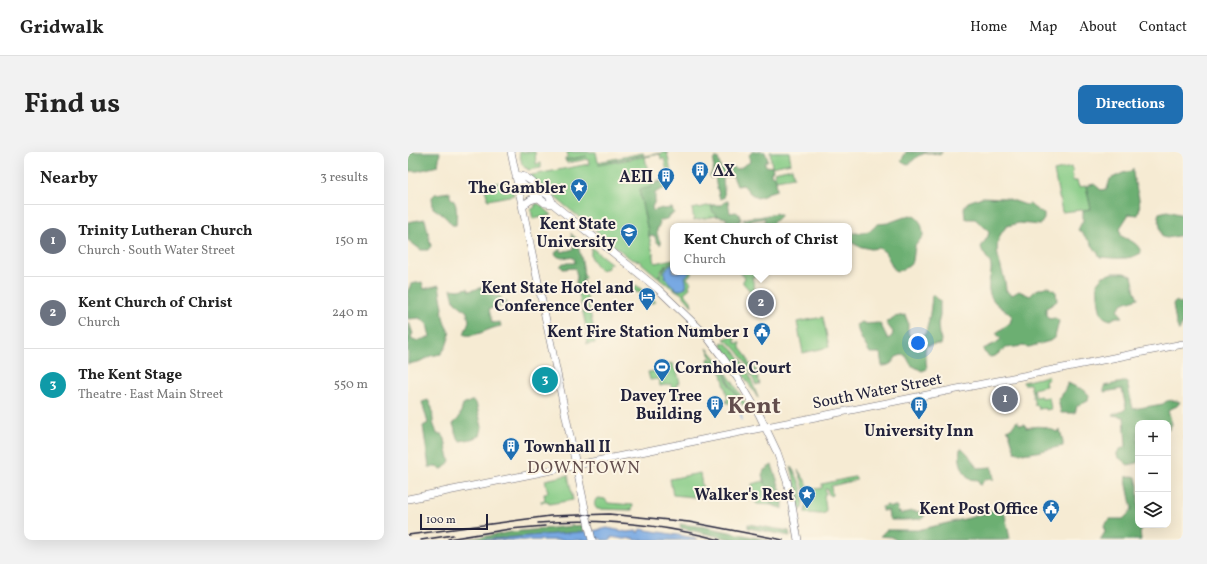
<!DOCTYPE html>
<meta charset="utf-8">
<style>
body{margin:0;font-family:Vollkorn,serif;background:#f2f2f2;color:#222}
.controls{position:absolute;right:12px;bottom:12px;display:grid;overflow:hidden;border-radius:8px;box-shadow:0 4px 16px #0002}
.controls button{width:36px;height:36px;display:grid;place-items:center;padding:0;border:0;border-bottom:1px solid #e0e0e0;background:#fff;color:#222;font:20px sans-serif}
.scale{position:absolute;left:12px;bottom:10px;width:68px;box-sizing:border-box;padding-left:4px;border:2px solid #22223b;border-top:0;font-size:11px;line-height:14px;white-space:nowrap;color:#22223b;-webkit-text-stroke:3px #fcf5e5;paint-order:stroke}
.you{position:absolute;left:510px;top:191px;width:14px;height:14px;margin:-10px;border:3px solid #fff;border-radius:50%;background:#1a73e8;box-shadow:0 0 0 6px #1a73e833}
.badge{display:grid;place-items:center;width:26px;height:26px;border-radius:50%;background:#1f6fb2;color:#fff;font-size:13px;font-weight:700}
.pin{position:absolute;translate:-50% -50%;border:2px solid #fff;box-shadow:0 1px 4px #0006}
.popup{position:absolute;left:262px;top:71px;width:182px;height:52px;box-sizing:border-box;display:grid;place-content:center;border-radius:8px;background:#fff;filter:drop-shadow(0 1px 3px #0005);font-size:13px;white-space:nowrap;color:#767676}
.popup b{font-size:15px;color:#222}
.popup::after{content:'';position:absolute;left:50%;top:100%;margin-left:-8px;border:8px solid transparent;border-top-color:#fff}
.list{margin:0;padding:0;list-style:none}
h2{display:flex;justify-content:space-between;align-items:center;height:52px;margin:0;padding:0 16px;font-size:17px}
h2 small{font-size:13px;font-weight:400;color:#767676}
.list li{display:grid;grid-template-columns:26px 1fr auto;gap:12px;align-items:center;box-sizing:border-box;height:72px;padding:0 16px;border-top:1px solid #e0e0e0}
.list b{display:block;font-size:15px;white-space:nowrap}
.list p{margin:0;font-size:13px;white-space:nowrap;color:#767676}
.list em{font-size:13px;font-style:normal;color:#767676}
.icon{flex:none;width:22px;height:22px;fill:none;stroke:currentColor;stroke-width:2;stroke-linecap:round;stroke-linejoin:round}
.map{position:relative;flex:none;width:775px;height:388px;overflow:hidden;border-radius:8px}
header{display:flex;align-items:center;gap:24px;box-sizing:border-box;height:56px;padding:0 20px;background:#fff;border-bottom:1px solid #e0e0e0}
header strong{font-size:19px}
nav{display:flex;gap:22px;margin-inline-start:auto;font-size:14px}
.intro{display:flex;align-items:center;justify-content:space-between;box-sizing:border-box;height:96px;padding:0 24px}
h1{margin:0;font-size:28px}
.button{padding:10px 18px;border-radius:8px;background:#1f6fb2;color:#fff;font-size:14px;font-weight:700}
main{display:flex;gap:24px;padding:0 24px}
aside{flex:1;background:#fff;border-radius:8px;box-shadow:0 4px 16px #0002}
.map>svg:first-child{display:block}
</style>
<header>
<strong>Gridwalk</strong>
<nav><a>Home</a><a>Map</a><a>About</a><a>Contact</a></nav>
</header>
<div class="intro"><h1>Find us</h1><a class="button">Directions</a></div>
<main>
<aside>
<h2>Nearby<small>3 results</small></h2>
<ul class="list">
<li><span class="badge" style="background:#6b7280">1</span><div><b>Trinity Lutheran Church</b><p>Church · South Water Street</p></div><em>150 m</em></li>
<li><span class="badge" style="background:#6b7280">2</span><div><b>Kent Church of Christ</b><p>Church</p></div><em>240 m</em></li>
<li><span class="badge" style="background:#0f9aa8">3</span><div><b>The Kent Stage</b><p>Theatre · East Main Street</p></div><em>550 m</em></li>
</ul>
</aside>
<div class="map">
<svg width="775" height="388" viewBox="0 0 775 388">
<rect width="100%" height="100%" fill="#fcf5e5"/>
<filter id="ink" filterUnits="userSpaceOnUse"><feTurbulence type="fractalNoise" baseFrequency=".025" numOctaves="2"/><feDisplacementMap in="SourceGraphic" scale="8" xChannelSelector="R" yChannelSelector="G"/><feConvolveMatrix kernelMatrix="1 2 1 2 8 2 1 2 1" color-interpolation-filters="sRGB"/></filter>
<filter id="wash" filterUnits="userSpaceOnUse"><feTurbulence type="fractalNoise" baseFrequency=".012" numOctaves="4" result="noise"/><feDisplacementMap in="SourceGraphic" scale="16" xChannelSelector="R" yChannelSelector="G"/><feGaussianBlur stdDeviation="0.9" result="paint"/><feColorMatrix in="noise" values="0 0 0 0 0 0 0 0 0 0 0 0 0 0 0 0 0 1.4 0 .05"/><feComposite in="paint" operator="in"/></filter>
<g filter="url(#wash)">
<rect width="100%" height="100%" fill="#f6ebd3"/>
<path fill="#85cb85" stroke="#547660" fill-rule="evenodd" d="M 111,0 L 127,0 L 128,12 L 133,11 L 133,16 L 120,18 L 119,16 L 117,16 L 114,12 Z
M 159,0 L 188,0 L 190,10 L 235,1 L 236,3 L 190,12 L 191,13 L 259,0 L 265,31 L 231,38 L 247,111 L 265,107 L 265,109 C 258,111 254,117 250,125 L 231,109 L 223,107 L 214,100 L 122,25 L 122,24 L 124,23 L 181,12 L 180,7 L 159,11 L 157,9 L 179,4 L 157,8 L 157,6 L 160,5 ZM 252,2 L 253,7 L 256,6 L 260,23 L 256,25 L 257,28 L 242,31 L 237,5 Z
M 362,0 L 381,0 L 383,11 L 364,15 Z
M 663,15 L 665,20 L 664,21 L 665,29 L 669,29 L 671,35 L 678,34 L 683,57 L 654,60 L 646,19 Z
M 384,16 L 386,25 L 368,28 L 366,20 Z
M 96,30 C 103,30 104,37 106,43 L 80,48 L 76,33 Z
M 127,52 L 131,52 L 144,63 L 125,67 L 123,58 L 127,55 Z
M 304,53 C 303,57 306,62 309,64 L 286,68 L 284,57 Z
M 184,96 L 204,112 L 200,112 L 200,116 L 192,118 C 187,112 180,105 184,96 Z
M 265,110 L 265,120 L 285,120 L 279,126 L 283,131 L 281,133 L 282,136 L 276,141 L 283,149 L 284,154 L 274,142 L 264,136 L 251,126 L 257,115 Z
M 332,120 L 353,120 L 347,125 L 344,125 L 348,143 L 354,143 L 356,145 L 360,162 L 350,164 L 346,143 L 335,131 L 335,129 L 337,126 Z
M 177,123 L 178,126 L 175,127 L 185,174 L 185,181 L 187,191 L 179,192 L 178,185 L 180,184 L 168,128 L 170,127 L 169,124 Z
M 223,133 L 227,135 L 228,133 L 248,150 L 235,153 L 233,141 L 224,139 Z
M 415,165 L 421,195 L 395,201 L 389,170 Z
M 330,182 L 330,184 L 327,185 L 327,191 L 332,191 L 332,196 L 339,205 L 341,213 L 344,212 L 345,214 L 349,219 L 346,220 L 346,222 L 348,222 L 352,232 L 348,233 C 339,214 335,200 316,187 Z
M 314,190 L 316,191 L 318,191 C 336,207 342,224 350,246 L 334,221 L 314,194 Z
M 299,196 C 315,214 328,234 339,255 L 338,256 L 334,252 L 327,240 L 322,233 L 317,220 L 304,206 Z
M 301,206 L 302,206 L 316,221 L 321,233 L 327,241 L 330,249 L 326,250 L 323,251 L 319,251 L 318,248 L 320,248 L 314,222 L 304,210 L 301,212 L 300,207 Z
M 265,211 L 266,216 L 269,219 L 272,231 L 268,232 L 270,241 L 274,240 L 275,245 L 269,246 L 270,247 L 267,248 L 266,247 L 263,232 L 252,234 L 251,227 L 242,228 L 240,220 L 248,219 L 247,214 Z
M 640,224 L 641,227 L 637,229 L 638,234 L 625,237 L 627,245 L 633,244 L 634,246 L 641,245 L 643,257 L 638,258 L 638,256 L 631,257 L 630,254 L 627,253 L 622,232 L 616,232 L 615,230 Z
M 383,315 C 391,325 397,343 394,357 L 392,358 C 387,345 388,329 383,315 Z
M 390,318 L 399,331 L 401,338 L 414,336 L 414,332 L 446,325 L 448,325 L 448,328 L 423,334 L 424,343 L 423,344 L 421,343 L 419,337 L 417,337 L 418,342 L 416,343 L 418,357 L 417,361 L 413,362 L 397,361 C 399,345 396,333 390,318 Z
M 292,321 L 296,346 L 265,343 L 262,327 Z
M 160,323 L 165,348 L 141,352 L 140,349 L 133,351 L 133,349 L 137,348 L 136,342 L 138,342 L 140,340 L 137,328 Z
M 356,329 L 361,335 L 363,353 L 349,352 L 347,350 L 344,332 Z
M 191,346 L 197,347 L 200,351 L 225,353 L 224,358 L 189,357 C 186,354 186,351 188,347 Z"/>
<path fill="#6caf72" stroke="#476856" d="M 0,0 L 32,0 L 30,14 L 10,19 L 0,19 Z
M 344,0 L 357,0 L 360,8 L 356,11 L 358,14 L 364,15 L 365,18 L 363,20 L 363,23 L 366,24 L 368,28 L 369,38 L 359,41 L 356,44 L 349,46 L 342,41 L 337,35 L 335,33 L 329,34 L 325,24 L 315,25 C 315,32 317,39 316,46 L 312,47 L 308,32 L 307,23 L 303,27 L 302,24 L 306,16 C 305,12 304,9 307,6 L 310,6 L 313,17 L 320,17 L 321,14 L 330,17 L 342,10 C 341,5 340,3 344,0 Z
M 498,0 L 534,0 L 533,2 L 518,1 L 510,4 L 501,12 L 495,11 L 493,9 Z
M 725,16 C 724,33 736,47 730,63 L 721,62 L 712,76 L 713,84 C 721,88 731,91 733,101 C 720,109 706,106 692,105 C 686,95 679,85 670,78 L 675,68 L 675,58 L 683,57 L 678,34 L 686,32 L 693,38 L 699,37 L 702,27 L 715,21 L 723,19 Z
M 255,29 L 259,31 L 259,36 L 252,38 L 247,41 L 247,49 L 244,55 L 245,59 L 254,56 L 255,57 L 264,56 L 266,61 L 261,64 L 261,66 L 251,69 L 252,72 C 246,79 250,84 253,92 L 251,92 L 248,89 L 247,84 L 241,84 L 231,38 L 243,35 L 246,32 Z
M 42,40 L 42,45 C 51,51 48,63 48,73 L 44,73 C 39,66 33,61 25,56 L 24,45 L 27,42 Z
M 574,45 L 598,46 L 618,53 L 622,52 C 626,57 631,58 636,62 L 636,67 L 632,73 L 611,71 L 599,74 C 578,96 597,114 598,139 L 604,143 L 611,139 L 622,144 L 628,138 L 640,134 L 648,140 L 649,149 L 642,154 L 638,156 L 638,163 L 641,167 L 647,166 L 651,169 L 647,185 L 642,189 L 621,195 L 615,194 L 598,196 L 587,204 L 582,205 L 576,200 L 575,197 L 588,191 L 593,187 L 588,181 L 602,171 L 604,164 C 598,158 590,155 585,148 C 576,134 584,127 583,114 C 582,109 579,107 577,103 C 575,101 574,98 573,95 L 580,84 L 581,79 L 567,67 L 560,67 L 557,66 L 556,56 L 560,50 Z
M 319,49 L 320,49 L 322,61 L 328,60 L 331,62 L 333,68 L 328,72 L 329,74 L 319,74 L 318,66 L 308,64 L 304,58 L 304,53 L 314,53 L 315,51 Z
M 759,59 L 775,63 L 775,83 L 759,86 L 754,85 L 750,64 L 751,61 Z
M 368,61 L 368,62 L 372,62 L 372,64 L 362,74 L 355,74 L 357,66 L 338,70 L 335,68 C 340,65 346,65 351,65 C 357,64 362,62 368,61 Z
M 502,63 C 512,65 515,74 515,84 L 507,94 L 505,109 L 502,113 L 495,118 L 487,119 L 477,100 L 471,96 L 463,97 L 450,94 L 441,89 L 441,80 L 444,81 L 455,81 L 463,78 L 470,72 L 480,71 Z
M 17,67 L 23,94 L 20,98 L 13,98 L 0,88 L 0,70 Z
M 163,81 L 165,84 L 167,85 C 170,94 179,120 174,127 L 175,132 L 168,134 L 169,124 L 167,116 L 155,117 L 153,115 L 153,113 L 155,111 L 167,111 L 166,106 C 158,104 153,109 147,102 L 148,100 L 153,97 L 153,100 L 166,97 Z
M 705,121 L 716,121 L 724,124 L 726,133 L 726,137 L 730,146 C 722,150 712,149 710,159 L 715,165 L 708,165 L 703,168 C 699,167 696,166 694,163 C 690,155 690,140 689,131 L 695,124 Z
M 14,130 L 16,137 L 31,133 L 35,156 L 34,161 L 37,172 L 42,182 L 38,195 L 33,202 L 22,204 L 14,209 L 0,212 L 0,171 L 1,170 L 5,182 L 3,183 L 4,188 L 8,189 L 22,185 L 19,172 L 12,166 L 0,167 L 0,139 L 3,132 Z
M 83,133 L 85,144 L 92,144 L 95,149 L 99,150 L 98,153 L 81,157 L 84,171 L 92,170 L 93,174 C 80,176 70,185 57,183 L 56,182 L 61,169 L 59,160 L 46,149 L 43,137 L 51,138 L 60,136 L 61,139 Z
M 524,143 L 526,143 L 532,149 L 532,164 L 530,172 L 531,182 L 533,188 L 532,193 L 528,192 L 518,194 L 517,200 L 519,217 L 514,219 L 503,213 L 498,204 L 494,203 L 488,205 C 485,211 481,214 474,214 L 472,201 L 462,201 L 453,186 L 448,173 L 454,170 L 458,172 L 470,171 L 473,173 L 480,187 L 484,184 L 485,180 L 478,171 L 486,165 L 497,163 L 500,170 L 500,181 L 504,186 C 508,186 514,185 517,182 C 519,180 523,157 523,153 C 524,149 523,147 524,143 Z
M 769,149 L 771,151 L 775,150 L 775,171 L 771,179 L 768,171 L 765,152 Z
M 715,230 L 719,230 L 725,257 L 755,252 C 759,247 766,248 772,250 L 769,254 L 760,258 L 764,272 L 761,278 L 760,278 L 760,271 L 730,271 L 730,311 L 720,313 L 709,304 L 709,301 L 711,298 L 718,294 L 716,265 L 704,263 C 709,260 714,261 718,256 L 714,237 L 696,240 L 696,234 Z
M 660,231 C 662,232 664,233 666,234 C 675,238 674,235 681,243 L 680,249 L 669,254 L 667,261 L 653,261 L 650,247 L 653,245 Z
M 20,248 C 26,257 24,259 25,268 C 25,273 28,277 29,282 L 34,282 L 37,287 L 39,299 L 42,309 L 37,315 L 34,317 L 28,315 L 21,315 L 15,274 L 20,271 L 14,250 Z
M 63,249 L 65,249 L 68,251 L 74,275 L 72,284 L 64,287 L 52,289 L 47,281 L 47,278 L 45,272 L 51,266 L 55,253 Z
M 609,269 L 612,273 L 617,272 L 618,276 C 632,273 636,274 649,280 L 652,278 L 655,289 L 655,294 C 643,296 617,305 607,300 L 601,280 L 599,278 L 604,275 Z
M 554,296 L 560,302 L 569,316 L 584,315 L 586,327 L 576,328 L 573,333 L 572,333 L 569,328 L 561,327 C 554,318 550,309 552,297 Z
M 364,313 L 375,345 L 375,357 L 363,353 L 361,335 L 357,332 L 354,323 L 356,318 Z
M 724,324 L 728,325 L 730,333 L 730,373 L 754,374 L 735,376 L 732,377 L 733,388 L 692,388 L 697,380 L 696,373 L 702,367 L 715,367 L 721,361 L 724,357 L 718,328 L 718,325 Z
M 480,353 L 482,355 L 489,354 L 490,360 L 492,360 L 493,362 L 503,359 L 516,360 L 517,363 L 514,367 L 497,368 L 483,368 L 481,366 L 480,358 L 474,359 L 474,355 Z
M 594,356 L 597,363 L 602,387 L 595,388 L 488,388 L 484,385 L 472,384 L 478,378 L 510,378 L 561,366 Z
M 272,372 L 297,375 L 360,388 L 326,388 L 273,376 Z
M 340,372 L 381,379 L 382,384 L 340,376 Z
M 174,373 L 176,380 L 75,388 L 54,388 L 104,380 Z"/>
<path fill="#78a9e3" stroke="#4d668f" d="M 265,112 L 265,120 L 282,120 L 277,125 C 279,133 280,138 270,138 C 260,130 248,121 265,112 Z
M 199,376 L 219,380 L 229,379 L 230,381 L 232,377 L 282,385 L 290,388 L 227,388 L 226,386 L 216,387 L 203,385 L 203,388 L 194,388 L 192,386 L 190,387 L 191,388 L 70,388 L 185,379 Z"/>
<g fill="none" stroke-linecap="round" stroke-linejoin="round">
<path stroke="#78a9e3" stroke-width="1.5" d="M 331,253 L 334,268"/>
</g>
</g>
<g filter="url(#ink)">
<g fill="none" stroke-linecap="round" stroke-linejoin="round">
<g stroke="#6c6870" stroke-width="8">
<path id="major" d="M 103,0 L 179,366
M 108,23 L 117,25 L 123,29 L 142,45 L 145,52 L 250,137 L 297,182 L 329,225 L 351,262 L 369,300 L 379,329 L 383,348 L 390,388
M 110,25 L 114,32 L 137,51 L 145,52
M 115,55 C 119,49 124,46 132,46
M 0,347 C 258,294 517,244 775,192"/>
</g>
<use href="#major" stroke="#fff" stroke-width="7"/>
<path stroke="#22223b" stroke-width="1.5" d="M 130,371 C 192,366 252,372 312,388
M 0,383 L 142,364 L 201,362 L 281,370 L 375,388
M 40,387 L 102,377 L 137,374
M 13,388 L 45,383"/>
<g stroke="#6c6870" stroke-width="8" stroke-linecap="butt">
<path id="major-bridge" d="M 179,366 L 184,388"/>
</g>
<use href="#major-bridge" stroke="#fff" stroke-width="7"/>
</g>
</g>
<defs>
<g id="building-pin" transform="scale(0.9)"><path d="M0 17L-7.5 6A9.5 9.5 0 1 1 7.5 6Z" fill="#1f6fb2" stroke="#fcf5e5"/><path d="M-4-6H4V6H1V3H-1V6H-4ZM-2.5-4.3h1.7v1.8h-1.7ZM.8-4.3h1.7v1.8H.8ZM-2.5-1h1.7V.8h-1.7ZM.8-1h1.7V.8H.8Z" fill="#fff"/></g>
<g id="sight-pin" transform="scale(0.9)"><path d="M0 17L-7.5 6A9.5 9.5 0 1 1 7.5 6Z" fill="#1f6fb2" stroke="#fcf5e5"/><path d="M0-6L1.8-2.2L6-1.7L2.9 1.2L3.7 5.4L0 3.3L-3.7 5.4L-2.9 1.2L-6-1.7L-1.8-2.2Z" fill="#fff"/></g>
<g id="university-pin" transform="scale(0.9)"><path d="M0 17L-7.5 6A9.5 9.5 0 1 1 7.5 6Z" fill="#1f6fb2" stroke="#fcf5e5"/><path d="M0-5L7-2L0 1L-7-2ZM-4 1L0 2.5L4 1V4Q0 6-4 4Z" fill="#fff"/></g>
<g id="hotel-pin" transform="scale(0.9)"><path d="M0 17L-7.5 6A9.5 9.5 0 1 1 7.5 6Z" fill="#1f6fb2" stroke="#fcf5e5"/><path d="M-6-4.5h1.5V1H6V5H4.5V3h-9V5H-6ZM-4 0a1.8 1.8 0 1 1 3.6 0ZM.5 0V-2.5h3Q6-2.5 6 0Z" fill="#fff"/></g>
<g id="civic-pin" transform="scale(0.9)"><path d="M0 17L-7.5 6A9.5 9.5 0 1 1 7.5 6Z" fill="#1f6fb2" stroke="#fcf5e5"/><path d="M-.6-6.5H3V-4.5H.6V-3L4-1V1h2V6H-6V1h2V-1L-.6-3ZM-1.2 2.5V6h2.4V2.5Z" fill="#fff"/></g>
<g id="stadium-pin" transform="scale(0.9)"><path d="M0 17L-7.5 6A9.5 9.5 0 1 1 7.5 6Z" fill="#1f6fb2" stroke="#fcf5e5"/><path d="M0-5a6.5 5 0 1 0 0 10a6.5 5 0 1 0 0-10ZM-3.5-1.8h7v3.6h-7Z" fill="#fff"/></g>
</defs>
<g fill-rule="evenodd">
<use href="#building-pin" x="292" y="18"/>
<use href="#building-pin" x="258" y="24"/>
<use href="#sight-pin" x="171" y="35"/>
<use href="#university-pin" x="221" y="80"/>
<use href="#hotel-pin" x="239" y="144"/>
<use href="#civic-pin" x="354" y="179"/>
<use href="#stadium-pin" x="254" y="215"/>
<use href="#building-pin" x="307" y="252"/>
<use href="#building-pin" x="511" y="253"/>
<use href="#building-pin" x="103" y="294"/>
<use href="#sight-pin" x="399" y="342"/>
<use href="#civic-pin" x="643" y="356"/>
</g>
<g text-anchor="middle" stroke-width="4" stroke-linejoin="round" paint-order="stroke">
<g font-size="16" font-weight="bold" fill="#22223b" stroke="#fcf5e5" text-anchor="end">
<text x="305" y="24" text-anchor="start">ΔΧ</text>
<text x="245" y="30">ΑΕΠ</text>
<text x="158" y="41">The Gambler</text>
<text x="208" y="77">Kent State<tspan x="208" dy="18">University</tspan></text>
<text x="226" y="141">Kent State Hotel and<tspan x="226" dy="18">Conference Center</tspan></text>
<text x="341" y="185">Kent Fire Station Number 1</text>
<text x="267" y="221" text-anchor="start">Cornhole Court</text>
<text x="294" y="249">Davey Tree<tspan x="294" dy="18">Building</tspan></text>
<text x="511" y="284" text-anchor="middle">University Inn</text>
<text x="116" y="300" text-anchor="start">Townhall II</text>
<text x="386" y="348">Walker's Rest</text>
<text x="630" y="362">Kent Post Office</text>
</g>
<g font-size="16" fill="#22223b" stroke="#fcf5e5">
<text transform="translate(469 238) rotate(-11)" y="6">South Water Street</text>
</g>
<g font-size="17" letter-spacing="1" fill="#634e4d" stroke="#fcf5e5">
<text x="176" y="321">DOWNTOWN</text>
</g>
<g font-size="24" font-weight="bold" fill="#634e4d" stroke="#fcf5e5">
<text x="346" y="261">Kent</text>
</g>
</g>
</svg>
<div class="controls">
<button>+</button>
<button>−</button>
<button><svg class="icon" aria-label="layers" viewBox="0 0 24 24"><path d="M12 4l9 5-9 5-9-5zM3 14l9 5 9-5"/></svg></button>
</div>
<div class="scale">100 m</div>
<div class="you"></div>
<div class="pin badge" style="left:597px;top:247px;background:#6b7280">1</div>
<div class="pin badge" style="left:353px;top:151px;background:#6b7280">2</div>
<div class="popup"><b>Kent Church of Christ</b>Church</div>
<div class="pin badge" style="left:137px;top:228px;background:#0f9aa8">3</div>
</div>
</main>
